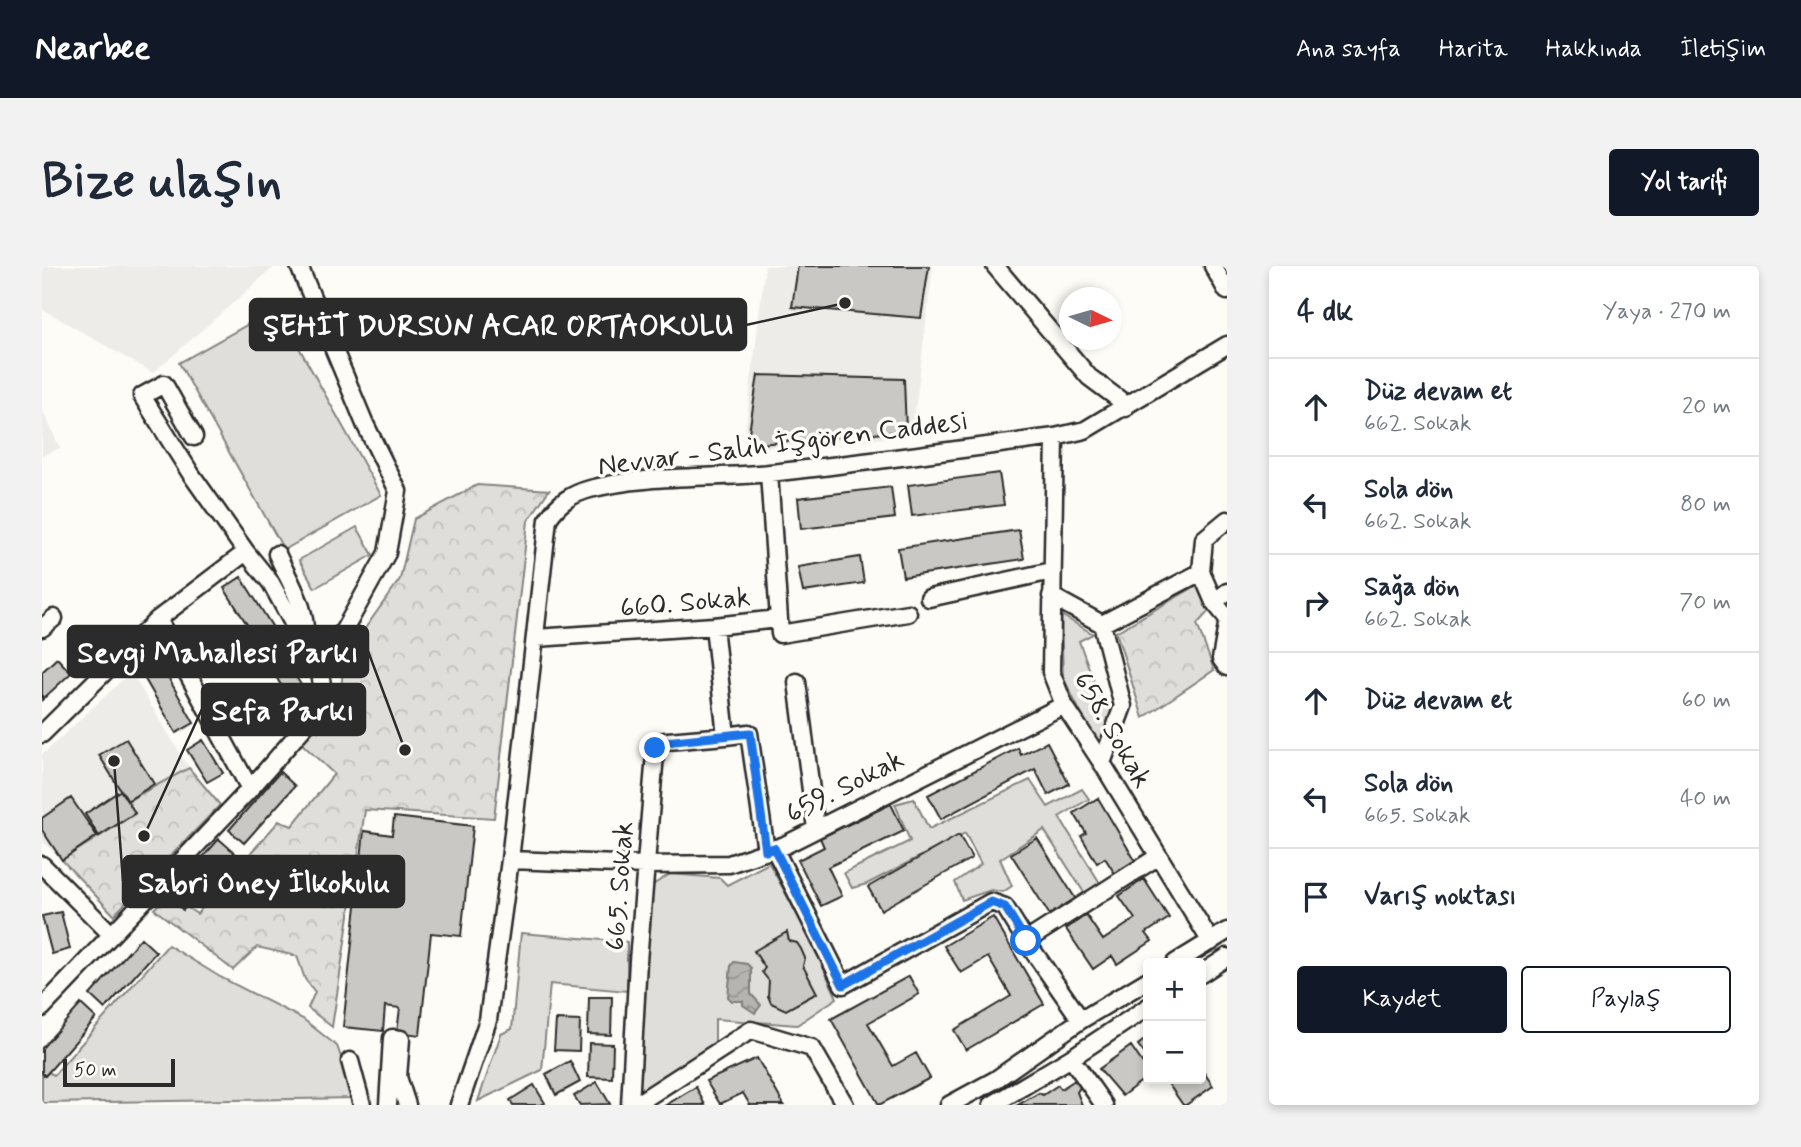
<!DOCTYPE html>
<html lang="tr">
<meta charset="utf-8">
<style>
body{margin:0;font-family:Mynerve,sans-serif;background:#f2f2f3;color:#1f2937}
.controls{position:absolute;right:21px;bottom:21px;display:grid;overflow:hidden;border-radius:7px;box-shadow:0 4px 10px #0003}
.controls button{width:63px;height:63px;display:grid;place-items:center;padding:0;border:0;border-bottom:2px solid #e0e1e3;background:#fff;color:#1f2937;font:35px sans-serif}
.compass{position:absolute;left:1017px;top:21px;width:63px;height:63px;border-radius:50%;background:#fff;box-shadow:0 4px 10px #0003;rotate:95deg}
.scale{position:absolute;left:21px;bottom:18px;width:112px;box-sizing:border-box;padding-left:7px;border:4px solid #2b2b2b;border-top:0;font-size:19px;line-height:24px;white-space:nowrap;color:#2b2b2b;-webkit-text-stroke:5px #fdfcf7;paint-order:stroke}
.stop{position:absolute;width:21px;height:21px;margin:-16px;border:5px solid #1a73e8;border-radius:50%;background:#fff}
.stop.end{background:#1a73e8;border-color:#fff;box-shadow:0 2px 7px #0008}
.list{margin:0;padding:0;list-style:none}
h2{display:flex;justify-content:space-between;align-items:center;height:91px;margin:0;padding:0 28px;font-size:30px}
h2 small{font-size:23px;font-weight:400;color:#747a83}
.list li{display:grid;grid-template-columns:46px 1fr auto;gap:21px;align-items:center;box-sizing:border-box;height:98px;padding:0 28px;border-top:2px solid #e0e1e3}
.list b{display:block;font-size:26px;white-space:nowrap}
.list p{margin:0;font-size:23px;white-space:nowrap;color:#747a83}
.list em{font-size:23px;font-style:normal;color:#747a83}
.actions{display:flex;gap:14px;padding:21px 28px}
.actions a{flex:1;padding:16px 0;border:2px solid #111827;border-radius:7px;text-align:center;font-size:24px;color:#111827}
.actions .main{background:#111827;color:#fff}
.icon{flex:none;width:38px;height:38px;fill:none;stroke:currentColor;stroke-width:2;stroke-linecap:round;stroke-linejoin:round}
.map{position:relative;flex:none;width:1185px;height:839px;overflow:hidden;border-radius:7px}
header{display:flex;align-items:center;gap:42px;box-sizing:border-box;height:98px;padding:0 35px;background:#111827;color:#fff}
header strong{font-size:33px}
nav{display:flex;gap:38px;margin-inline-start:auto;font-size:24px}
.intro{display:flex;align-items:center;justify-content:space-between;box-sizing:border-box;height:168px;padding:0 42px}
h1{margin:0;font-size:49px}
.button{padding:18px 32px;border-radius:7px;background:#111827;color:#fff;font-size:24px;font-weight:700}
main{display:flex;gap:42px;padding:0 42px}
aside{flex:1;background:#fff;border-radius:7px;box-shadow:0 4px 10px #0003}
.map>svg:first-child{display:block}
</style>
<header>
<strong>Nearbee</strong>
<nav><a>Ana sayfa</a><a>Harita</a><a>Hakkında</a><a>İletişim</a></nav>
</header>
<div class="intro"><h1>Bize ulaşın</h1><a class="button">Yol tarifi</a></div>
<main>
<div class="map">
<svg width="1185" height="839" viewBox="0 0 1185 839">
<defs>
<pattern id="park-crowns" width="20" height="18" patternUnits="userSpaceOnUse" patternTransform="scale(1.75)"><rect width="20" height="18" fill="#dfdeda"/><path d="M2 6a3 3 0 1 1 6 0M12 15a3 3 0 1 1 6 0" fill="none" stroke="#c0bfbb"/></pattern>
<pattern id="water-waves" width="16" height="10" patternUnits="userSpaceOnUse" patternTransform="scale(1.75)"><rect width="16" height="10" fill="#b5b4b1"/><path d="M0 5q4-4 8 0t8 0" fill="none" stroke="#939390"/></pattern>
</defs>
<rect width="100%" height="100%" fill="#fdfcf7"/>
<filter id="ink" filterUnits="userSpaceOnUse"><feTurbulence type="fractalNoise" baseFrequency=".0143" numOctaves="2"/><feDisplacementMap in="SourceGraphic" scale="14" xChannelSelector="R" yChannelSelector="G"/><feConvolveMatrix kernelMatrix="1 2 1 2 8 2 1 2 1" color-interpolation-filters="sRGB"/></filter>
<g filter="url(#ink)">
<path fill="#edece8" d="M 0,0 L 233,0 L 111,107 L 0,43 Z
M 723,0 L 891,0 L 870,170 L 701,184 Z
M 0,143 L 18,182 L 0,190 Z
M 89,406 L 147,502 L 85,535 L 93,547 L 20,594 L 0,575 L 0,489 Z"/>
<path fill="#dfdeda" stroke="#858482" stroke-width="2" d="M 235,42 L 339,229 L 242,284 L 137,97 Z
M 315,261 L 331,289 L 273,322 L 257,294 Z
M 1019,349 L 1051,368 L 1037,375 L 1061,440 L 1071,438 C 1073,456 1068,467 1054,478 L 1021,411 Z
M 988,514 L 1006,541 L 1040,523 L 1047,533 L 1017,551 L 1058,617 L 1043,628 L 1002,564 L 958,593 L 970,620 L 961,626 L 949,624 L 920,634 L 913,616 L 939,598 L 923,567 L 825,618 L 810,622 L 802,607 L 868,575 L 853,538 L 872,533 L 887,563 Z
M 727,597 L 767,670 L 795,732 L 755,759 L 673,753 L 673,778 L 593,831 L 606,622 L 628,608 L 678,612 L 685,619 Z
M 479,667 L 585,676 L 585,725 L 508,718 L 500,804 L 436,835 L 459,768 L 470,763 Z
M 126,679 L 178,711 L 261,753 L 295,780 L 314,832 L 0,837 L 0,803 L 12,809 Z"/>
<path fill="url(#park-crowns)" stroke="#858482" stroke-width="2" d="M 435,219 L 507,224 L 486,255 L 452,552 L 323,544 L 290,761 L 266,742 L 273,726 L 263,713 L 255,690 L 215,681 L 191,704 L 112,643 L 126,629 L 155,648 L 237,555 L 250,560 L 292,508 L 259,477 L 298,435 L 302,392 L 358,313 L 372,253 Z
M 1156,319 L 1168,344 L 1155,358 L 1172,404 L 1101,452 L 1074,366 Z
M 147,502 L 178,539 L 72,649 L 20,594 L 93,548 L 85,535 Z"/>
<path fill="url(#water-waves)" stroke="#7e7d7b" stroke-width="2" d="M 692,696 L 705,698 L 709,702 L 709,728 L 719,739 L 713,747 L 701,739 L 701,735 L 690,735 L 686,731 L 689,700 Z"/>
<path fill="#c9c8c4" stroke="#2b2b2b" stroke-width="2" d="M 756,0 L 887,0 L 879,52 L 750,41 Z
M 716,109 L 862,113 L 864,165 L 705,179 Z
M 957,207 L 962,239 L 870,250 L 866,219 Z
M 849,221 L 853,252 L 759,263 L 756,232 Z
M 977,264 L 982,293 L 861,311 L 856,282 Z
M 818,291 L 822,317 L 761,326 L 756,301 Z
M 199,311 L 240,376 L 223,387 L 182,322 Z
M 240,389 L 261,422 L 246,431 L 226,397 Z
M 114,390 L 152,457 L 134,467 L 96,401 Z
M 15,392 L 29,407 L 0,434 L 0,406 Z
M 84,473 L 112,518 L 85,535 L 57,489 Z
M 161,474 L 181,507 L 165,516 L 145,484 Z
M 1005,476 L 1027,518 L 1006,529 L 993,503 L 899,553 L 886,529 L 976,482 L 979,489 Z
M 238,506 L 253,520 L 202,577 L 187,564 Z
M 79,524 L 93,547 L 57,570 L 43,548 Z
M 29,532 L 55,570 L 20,594 L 0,564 L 0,552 Z
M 1056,532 L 1094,596 L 1073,608 L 1063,592 L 1055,597 L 1039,570 L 1044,567 L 1032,547 Z
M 849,538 L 862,565 L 786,601 L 800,630 L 779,640 L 756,594 L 782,581 L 778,572 Z
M 352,551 L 431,560 L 419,670 L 389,667 L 378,769 L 355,766 L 358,742 L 343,740 L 341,765 L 301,761 L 322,565 L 350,569 Z
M 917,569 L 930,592 L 839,644 L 826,621 Z
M 995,572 L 1035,635 L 1009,651 L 969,588 Z
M 177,573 L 193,587 L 141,644 L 126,630 Z
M 1102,613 L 1127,652 L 1104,667 L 1110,675 L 1075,698 L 1070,690 L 1051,703 L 1024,663 L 1044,649 L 1061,674 L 1093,653 L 1077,630 Z
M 19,646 L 28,683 L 10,688 L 0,650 Z
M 951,651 L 1002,738 L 924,784 L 912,764 L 969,730 L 946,691 L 919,707 L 902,680 Z
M 745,666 L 747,675 L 755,677 L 759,683 L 763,692 L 761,700 L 775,727 L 744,744 L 729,737 L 726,730 L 727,715 L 720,706 L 723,702 L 712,685 Z
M 99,672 L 114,686 L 63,743 L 48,729 Z
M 867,710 L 877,728 L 826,757 L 851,800 L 874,787 L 888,812 L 837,839 L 789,753 Z
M 547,731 L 570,731 L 569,769 L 546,768 Z
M 39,738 L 54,752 L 3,810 L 0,807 L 0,782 Z
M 514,754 L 538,755 L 537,785 L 512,784 Z
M 1106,771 L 1106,792 L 1096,779 Z
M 547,777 L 571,778 L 570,812 L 546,811 Z
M 1089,780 L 1106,805 L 1106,810 L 1080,830 L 1057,803 Z
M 715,792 L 742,839 L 708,839 L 701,827 L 678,838 L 664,815 Z
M 528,795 L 538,816 L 514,829 L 504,808 Z
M 1159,802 L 1171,820 L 1144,839 L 1141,839 L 1123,813 L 1159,813 Z
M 1033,814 L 1038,821 L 1035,826 L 1040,839 L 976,839 L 997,827 L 1001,829 L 1016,819 L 1019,823 Z
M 555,816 L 568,838 L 538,839 L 532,830 Z
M 492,819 L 503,837 L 499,839 L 471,839 L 468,834 Z
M 654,821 L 663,839 L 624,839 Z"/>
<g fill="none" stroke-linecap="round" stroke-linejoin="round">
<g stroke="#2b2b2b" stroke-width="21">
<path id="minor" d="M 257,0 L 323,158 L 356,225 L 345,287 L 278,407
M 953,0 L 1047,111 L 1078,134 L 1083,142
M 1171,0 L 1185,25
M 152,171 L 122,118 L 100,130 L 149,208 L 204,286
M 1013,171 L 1009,406 L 1022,439 L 1060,497 L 1169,676
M 727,207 L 738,368 L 866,347
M 235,288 C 248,317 268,345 262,378
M 1159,306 L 1172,336
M 1185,326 L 1172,336 L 1185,352
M 1009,330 L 1060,358 L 1081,440 L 1060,497
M 887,332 L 1010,305
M 116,353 L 208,523
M 1060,358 L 1159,306 L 1162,273 L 1185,254
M 1185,359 L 1179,393 L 1185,401
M 672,360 L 684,470 L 707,467 L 724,585
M 0,362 L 12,352
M 494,372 L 672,360 L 736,353
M 755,416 L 774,563
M 0,468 L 116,353 L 204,286 L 229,317 L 278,407 L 283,437 L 208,523 L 0,742
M 732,582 L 801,719 L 949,636 L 963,641 L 984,675 L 1039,754
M 468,594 L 603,599 L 687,598 L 743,579 L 1022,439
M 0,599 L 69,668
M 984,675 L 1117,590
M 1133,697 L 1185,665
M 1159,708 L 1185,691
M 1029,792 L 1062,839
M 308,795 L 320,839
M 346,839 L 350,772 L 359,773 L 356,811 L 365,839
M 417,839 L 446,754 L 468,594 L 506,253 C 517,236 530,228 548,223 C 606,208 669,213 728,207 C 824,197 918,183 1013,171 L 1043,164 L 1185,79
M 588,839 L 596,695 L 614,476 L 684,470
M 593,839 L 709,764 L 770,782 L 803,839
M 907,839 L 953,814 L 1039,754 L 1106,714
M 950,839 L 1029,792 L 1106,741"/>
</g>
<use href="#minor" stroke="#fdfcf7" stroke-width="16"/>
</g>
</g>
<g fill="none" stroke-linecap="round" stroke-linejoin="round" filter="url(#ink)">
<path stroke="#1a73e8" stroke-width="9" d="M 613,482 L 614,477 L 708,467 L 724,585 L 732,582 L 801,719 L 949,636 L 963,641 L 984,675"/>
</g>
<g text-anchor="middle" stroke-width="7" stroke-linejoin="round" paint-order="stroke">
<g font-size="28" fill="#2b2b2b" stroke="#fdfcf7">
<text transform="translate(741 176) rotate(-7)" y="10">Nevvar - Salih İşgören Caddesi</text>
<text transform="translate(643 335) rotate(-5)" y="10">660. Sokak</text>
<text transform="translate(1072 463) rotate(60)" y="10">658. Sokak</text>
<text transform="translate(802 519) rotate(-27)" y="10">659. Sokak</text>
<text transform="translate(576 620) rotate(-86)" y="10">665. Sokak</text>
</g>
</g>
<path fill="none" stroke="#2b2b2b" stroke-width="2.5" d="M803 37L704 59M363 484L326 385M102 570L160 443M72 495L81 615"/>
<g fill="#2b2b2b" stroke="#fdfcf7" stroke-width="2.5">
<circle cx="803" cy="37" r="7"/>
<circle cx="363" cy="484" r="7"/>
<circle cx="102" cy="570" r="7"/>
<circle cx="72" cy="495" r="7"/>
</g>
<g fill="#2b2b2b" stroke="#2b2b2b" stroke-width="2.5">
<rect x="208" y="33" width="496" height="51" rx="7"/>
<rect x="26" y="360" width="300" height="51" rx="7"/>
<rect x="160" y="418" width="163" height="51" rx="7"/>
<rect x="81" y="590" width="281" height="51" rx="7"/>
</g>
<g font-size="30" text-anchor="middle" font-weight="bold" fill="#fff">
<text x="456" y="69">ŞEHİT DURSUN ACAR ORTAOKULU</text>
<text x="176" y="396">Sevgi Mahallesi Parkı</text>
<text x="241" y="454">Sefa Parkı</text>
<text x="222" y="626">Sabri Oney İlkokulu</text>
</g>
</svg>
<div class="controls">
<button>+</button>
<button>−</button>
</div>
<svg class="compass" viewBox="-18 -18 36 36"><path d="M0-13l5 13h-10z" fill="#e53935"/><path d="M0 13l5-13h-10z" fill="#747a83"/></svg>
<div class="scale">50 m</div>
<div class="stop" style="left:984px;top:675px"></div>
<div class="stop end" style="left:613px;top:482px"></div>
</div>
<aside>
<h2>4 dk<small>Yaya · 270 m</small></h2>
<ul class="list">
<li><svg class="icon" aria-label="ahead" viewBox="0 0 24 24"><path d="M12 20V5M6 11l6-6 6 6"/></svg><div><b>Düz devam et</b><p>662. Sokak</p></div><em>20 m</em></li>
<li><svg class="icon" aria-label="left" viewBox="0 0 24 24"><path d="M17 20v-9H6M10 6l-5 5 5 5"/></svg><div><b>Sola dön</b><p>662. Sokak</p></div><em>80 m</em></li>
<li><svg class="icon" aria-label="right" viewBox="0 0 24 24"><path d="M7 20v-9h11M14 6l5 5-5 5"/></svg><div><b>Sağa dön</b><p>662. Sokak</p></div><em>70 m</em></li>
<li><svg class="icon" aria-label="ahead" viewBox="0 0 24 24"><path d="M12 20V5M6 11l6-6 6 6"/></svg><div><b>Düz devam et</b></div><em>60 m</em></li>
<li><svg class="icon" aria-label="left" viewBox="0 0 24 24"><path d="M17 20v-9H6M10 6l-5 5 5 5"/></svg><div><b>Sola dön</b><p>665. Sokak</p></div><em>40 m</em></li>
<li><svg class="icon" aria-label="arrive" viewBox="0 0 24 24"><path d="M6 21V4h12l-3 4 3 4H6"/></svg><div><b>Varış noktası</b></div></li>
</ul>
<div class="actions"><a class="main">Kaydet</a><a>Paylaş</a></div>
</aside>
</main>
